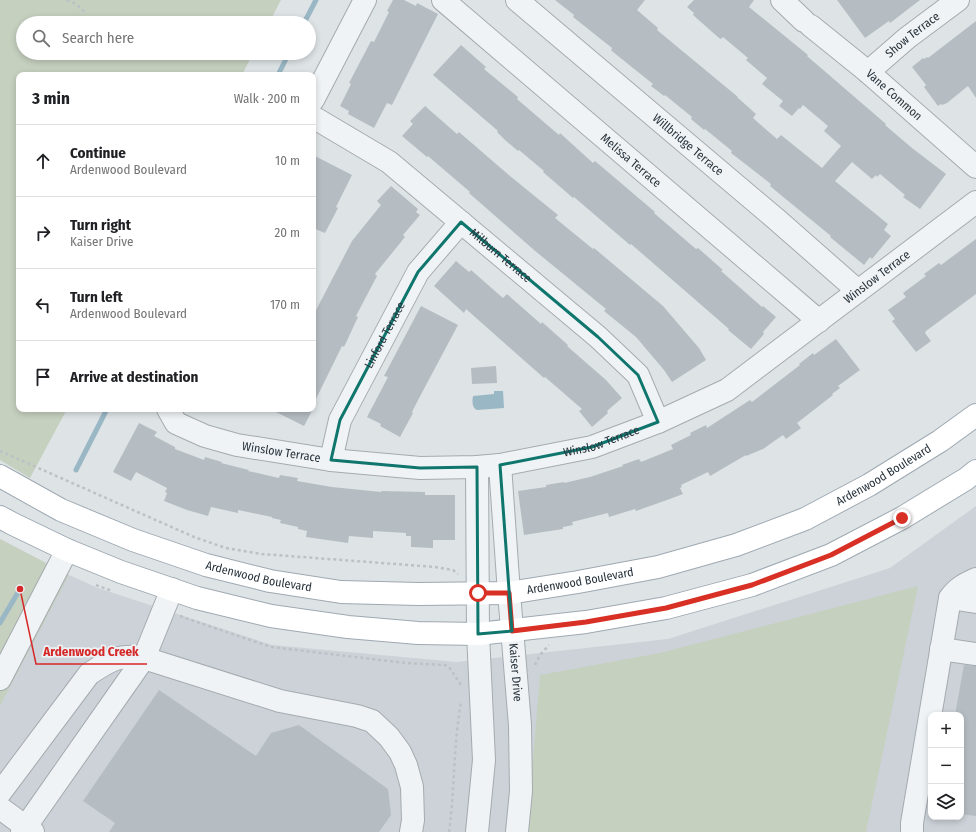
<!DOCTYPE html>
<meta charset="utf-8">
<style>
body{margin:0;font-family:"Fira Sans Condensed",sans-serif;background:#f6f6f6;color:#202124}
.controls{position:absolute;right:12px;bottom:12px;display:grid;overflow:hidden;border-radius:8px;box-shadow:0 2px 6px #0003}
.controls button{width:36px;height:36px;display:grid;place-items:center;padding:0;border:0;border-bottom:1px solid #e0e0e0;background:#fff;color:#202124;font:20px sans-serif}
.stop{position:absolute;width:12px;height:12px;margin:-9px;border:3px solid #d93025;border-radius:50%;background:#fff}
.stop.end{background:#d93025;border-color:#fff;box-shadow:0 1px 4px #0008}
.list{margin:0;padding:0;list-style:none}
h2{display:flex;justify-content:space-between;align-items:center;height:52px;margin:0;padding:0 16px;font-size:17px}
h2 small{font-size:13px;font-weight:400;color:#757577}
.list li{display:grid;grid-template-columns:26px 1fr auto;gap:12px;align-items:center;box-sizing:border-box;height:72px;padding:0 16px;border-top:1px solid #e0e0e0}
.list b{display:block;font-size:15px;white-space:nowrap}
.list p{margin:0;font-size:13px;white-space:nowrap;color:#757577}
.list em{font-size:13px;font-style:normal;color:#757577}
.icon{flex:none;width:22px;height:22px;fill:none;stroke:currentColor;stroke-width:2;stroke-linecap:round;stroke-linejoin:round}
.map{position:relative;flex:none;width:976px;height:832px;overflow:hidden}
.search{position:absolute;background:#fff;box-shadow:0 2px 6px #0003;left:16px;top:16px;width:300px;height:44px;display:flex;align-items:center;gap:10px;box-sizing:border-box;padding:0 14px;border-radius:22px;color:#757577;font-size:15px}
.panel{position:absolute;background:#fff;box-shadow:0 2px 6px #0003;left:16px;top:72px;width:300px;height:340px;border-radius:8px}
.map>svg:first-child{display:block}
</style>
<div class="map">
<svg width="976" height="832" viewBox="0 0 976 832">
<rect width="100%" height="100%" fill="#dee3e6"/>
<path fill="#ccd2d8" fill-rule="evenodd" d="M 976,506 L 976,832 L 0,832 L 0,539 L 69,575 L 98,588 L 272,645 L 457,662 L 668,639 L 890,568 ZM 931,715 L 961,715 L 961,817 L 931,817 Z"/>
<path fill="#c6d0bf" d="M 0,0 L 281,0 L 269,23 L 23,23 L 23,53 L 253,53 L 242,75 L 19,75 L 19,409 L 67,409 L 30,478 L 0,460 Z
M 0,539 L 69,575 L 0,706 Z
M 918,586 L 866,832 L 527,832 L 540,675 L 660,653 Z"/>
<path fill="#9ab7c5" d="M 494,391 L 503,391 L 504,408 L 477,410 C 472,408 472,401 473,396 L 494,394 Z"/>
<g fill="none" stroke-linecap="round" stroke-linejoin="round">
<path stroke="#9ab7c5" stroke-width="5" d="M 304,23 L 316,0
M 278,75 L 289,53
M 76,470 L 107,409
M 0,623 L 20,589"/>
</g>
<path fill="#b5bdc3" d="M 393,0 L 404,0 L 416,6 L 417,3 L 438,14 L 392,105 L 387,103 L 374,128 L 348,114 L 349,111 L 340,106 L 351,84 L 349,83 L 371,41 L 374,42 L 389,12 L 387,11 Z
M 555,0 L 645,0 L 637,10 L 658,28 L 657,30 L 738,97 L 737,97 L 756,114 L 753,118 L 777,139 L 781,135 L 822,168 L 841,146 L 824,131 L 828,126 L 803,105 L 800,109 L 799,108 L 792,116 L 779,106 L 783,101 L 762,84 L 767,78 L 746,60 L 748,58 L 723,37 L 721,39 L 719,38 L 693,15 L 694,13 L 687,7 L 694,0 L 754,0 L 749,7 L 808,55 L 807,56 L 886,124 L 885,125 L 912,148 L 946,174 L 920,209 L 903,197 L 905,195 L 880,174 L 877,177 L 876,175 L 872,179 L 852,162 L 835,181 L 888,224 L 884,230 L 891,236 L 872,259 L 870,257 L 864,265 L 830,237 L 831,236 L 782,196 L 770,186 L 771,184 L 731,153 L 732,151 L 705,129 L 704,130 L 691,119 L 692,117 L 665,95 L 664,96 L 651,86 L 653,84 L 613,52 L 611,50 L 612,48 L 573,17 L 574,15 Z
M 837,0 L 920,0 L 890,23 L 889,21 L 865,38 Z
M 976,21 L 976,98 L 968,86 L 947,103 L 942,105 L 941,104 L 938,106 L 924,87 L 926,85 L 912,67 L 923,58 L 924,59 L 927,57 L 928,58 Z
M 461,45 L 486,67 L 484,69 L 518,97 L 517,99 L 559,135 L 560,133 L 593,163 L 595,161 L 655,212 L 654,213 L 696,249 L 698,248 L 723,270 L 721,271 L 762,307 L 763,306 L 776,317 L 763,332 L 764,334 L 751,349 L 728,330 L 729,329 L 631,244 L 630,245 L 574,197 L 573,198 L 543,172 L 544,171 L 519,150 L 518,151 L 505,140 L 497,132 L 498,131 L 433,75 Z
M 425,106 L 457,134 L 459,132 L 510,176 L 558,215 L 555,218 L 593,249 L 594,248 L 663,306 L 699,348 L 706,360 L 672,382 L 664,370 L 636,337 L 604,311 L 606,309 L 534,250 L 469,193 L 470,192 L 428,156 L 427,157 L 402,136 L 413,124 L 410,121 Z
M 313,155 L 352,175 L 336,207 L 338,208 L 325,233 L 313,228 Z
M 391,186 L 418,209 L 416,212 L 420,215 L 403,235 L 405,237 L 375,274 L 377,276 L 356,316 L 358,317 L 344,347 L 342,346 L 313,405 L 313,316 L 352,241 L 381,205 L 377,201 Z
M 976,239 L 976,294 L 926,331 L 925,333 L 931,341 L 916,352 L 892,321 L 895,319 L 888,310 L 906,297 L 903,293 L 926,276 L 924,274 L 939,263 L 941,265 Z
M 456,261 L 469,272 L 471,270 L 503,298 L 507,294 L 541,324 L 542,322 L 568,345 L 567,346 L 606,380 L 622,398 L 607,411 L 608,413 L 592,427 L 579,411 L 582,409 L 545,377 L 544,378 L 466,309 L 464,313 L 434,286 Z
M 421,306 L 458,325 L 417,402 L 412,412 L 413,413 L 400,437 L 380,426 L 381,424 L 367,417 L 388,377 L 384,376 Z
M 836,339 L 860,370 L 838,386 L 840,388 L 832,394 L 833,395 L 797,423 L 801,428 L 786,439 L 783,435 L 763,449 L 746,456 L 746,455 L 710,476 L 708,472 L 681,485 L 682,487 L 680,488 L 683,494 L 667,500 L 636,511 L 635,509 L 609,517 L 608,513 L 572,522 L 573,525 L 563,527 L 563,529 L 524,535 L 518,491 L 546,487 L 546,485 L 564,482 L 564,483 L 590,477 L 623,466 L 622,465 L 639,459 L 641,462 L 673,449 L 671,445 L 691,435 L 690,433 L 706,425 L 707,428 L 750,400 L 752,402 L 800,365 L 799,364 L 813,353 L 814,355 Z
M 496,366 L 497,383 L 472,384 L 471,368 Z
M 270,409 L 313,409 L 304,426 Z
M 139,423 L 157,432 L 154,436 L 175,447 L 175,449 L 204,460 L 205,457 L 222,462 L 221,463 L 249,470 L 248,471 L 279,478 L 280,475 L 298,478 L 297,481 L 332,487 L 381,492 L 381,491 L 425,492 L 425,495 L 455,495 L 455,540 L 433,540 L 433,548 L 411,547 L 411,536 L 406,536 L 406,533 L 373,531 L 373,538 L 349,536 L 348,543 L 306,537 L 307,531 L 298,529 L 298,527 L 280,523 L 281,520 L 272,518 L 272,517 L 238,510 L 238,513 L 211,507 L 208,516 L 187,510 L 164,501 L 167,493 L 165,492 L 167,488 L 136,472 L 131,481 L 113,472 Z
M 964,665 L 976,666 L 976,816 L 961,814 L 961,715 L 955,715 Z
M 159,690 L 256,756 L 271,733 L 299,725 L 388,789 L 391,815 L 379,832 L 109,832 L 115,823 L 83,801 Z"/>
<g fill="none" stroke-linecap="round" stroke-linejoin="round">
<g stroke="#a4abb0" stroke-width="24">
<g id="minor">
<path id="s1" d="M 443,0 L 819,321"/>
<path id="s2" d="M 517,0 L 776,219 L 858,291"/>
<path d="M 782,0 L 804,21"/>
<path id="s3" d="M 811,26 L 868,72 L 976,167"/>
<path id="s4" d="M 868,72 L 907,38 L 958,0"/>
<path d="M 313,100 L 365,0"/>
<path id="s5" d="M 313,117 L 389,162 L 598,337 L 638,375 L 658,422"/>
<path id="s6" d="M 168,409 L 176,423 L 205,436 L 237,445 L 331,460 L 420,468 L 477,467 L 500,465 L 592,447 L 658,422 L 727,390 L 976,202"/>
<path id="s7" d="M 331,460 L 340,420 L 418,272 L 461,222"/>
<path id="s8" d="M 500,465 L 509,593 L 520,725 L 521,791 L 517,832"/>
<path d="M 477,467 L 478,634 L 484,760 L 477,832"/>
<path d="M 950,598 L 976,602"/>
<path d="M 941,649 L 976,654"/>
<path d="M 0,679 L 67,550"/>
<path d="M 0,793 L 89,674 C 110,660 119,654 144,658 L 172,589"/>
<path d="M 0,808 L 33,832"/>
<path d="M 22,832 L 144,658 L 280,701 L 357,716 L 372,721 L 389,737 L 400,752 L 406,765 L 412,787 L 413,820 L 411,832"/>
<path d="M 912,832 L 912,823 L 950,598 C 957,588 965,584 976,579"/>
</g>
</g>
<g stroke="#9ea9b2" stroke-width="24">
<g id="major">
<path id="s9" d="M 0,476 L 61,510 L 133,540 L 206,565 L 270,581 L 341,592 L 418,594 L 509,593 L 578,582 L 658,567 L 736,545 L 805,519 L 869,485 L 940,441 L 976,415"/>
<path d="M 0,517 L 13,524 L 67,550 L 121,572 L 197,598 L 271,616 L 348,627 L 418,633 L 478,634 L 586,622 L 666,608 L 752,585 L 831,555 L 902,518 L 966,479 L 976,471"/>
</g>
</g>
<path stroke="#bcc1c5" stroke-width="2.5" stroke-dasharray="3 3" stroke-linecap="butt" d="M 67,0 L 76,4 L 86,13
M 0,451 L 194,537 L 226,548 L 262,554 L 435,567 L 453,570 L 458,574
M 96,585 L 112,591
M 180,616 L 191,620 L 271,647 L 406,663 L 445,665 L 449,667 L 461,685
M 535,665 L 540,655 L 549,645
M 449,832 C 455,789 453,746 461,703"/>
<use href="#minor" stroke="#f0f3f5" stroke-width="22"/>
<use href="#major" stroke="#fff" stroke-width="22"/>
</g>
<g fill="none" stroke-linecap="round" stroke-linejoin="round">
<path stroke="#d93025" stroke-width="5" d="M 478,593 L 509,593 L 512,631 L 586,622 L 666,608 L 752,585 L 831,555 L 902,518"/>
</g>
<path fill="none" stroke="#0f766e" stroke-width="3" stroke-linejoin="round" d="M 461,222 L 598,337 L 638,375 L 658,422 L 592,447 L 500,465 L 512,631 L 478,634 L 477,467 L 420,468 L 331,460 L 340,420 L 418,272 Z"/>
<g text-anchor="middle" stroke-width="3.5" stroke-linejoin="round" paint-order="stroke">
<g font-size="12" fill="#28333c" stroke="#edf1f4">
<text dy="4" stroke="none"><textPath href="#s4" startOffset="58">Show Terrace</textPath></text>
<text dy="4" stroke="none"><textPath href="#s3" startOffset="108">Vane Common</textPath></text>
<text dy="4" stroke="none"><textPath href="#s2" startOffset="224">Willbridge Terrace</textPath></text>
<text dy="4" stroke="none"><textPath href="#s1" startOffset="247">Melissa Terrace</textPath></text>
<text dy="4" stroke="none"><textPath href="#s5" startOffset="234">Milburn Terrace</textPath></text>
<text dy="4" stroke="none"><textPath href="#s6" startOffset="774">Winslow Terrace</textPath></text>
<text dy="4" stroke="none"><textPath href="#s7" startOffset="137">Linford Terrace</textPath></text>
<text dy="4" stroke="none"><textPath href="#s6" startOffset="450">Winslow Terrace</textPath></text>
<text dy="4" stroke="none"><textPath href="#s6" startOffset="126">Winslow Terrace</textPath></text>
<text dy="4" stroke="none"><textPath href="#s9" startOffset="927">Ardenwood Boulevard</textPath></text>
<text dy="4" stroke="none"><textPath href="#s9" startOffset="279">Ardenwood Boulevard</textPath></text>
<text dy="4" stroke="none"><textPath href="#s9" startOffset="603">Ardenwood Boulevard</textPath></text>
<text dy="4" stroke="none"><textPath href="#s8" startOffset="208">Kaiser Drive</textPath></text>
</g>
</g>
<path fill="none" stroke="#d62828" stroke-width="1.5" d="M20 589L36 664H147"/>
<circle fill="#d62828" stroke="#edf1f4" stroke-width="1.5" cx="20" cy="589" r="4"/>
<g font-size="13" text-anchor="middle" font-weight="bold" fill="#d62828" stroke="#edf1f4" stroke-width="3.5" stroke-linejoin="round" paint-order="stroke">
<text x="91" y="656">Ardenwood Creek</text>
</g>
</svg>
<div class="controls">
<button>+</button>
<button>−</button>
<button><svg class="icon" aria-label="layers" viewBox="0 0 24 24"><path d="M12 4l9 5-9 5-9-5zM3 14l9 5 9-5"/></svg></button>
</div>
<div class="stop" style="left:478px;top:593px"></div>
<div class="stop end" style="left:902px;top:518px"></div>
<div class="search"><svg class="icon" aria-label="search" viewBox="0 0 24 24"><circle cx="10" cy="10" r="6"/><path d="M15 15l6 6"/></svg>Search here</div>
<section class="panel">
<h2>3 min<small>Walk · 200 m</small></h2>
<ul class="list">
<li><svg class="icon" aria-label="ahead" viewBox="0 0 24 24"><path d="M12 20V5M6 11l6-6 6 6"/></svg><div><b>Continue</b><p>Ardenwood Boulevard</p></div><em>10 m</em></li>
<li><svg class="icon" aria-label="right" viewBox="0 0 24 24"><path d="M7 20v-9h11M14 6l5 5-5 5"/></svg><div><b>Turn right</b><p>Kaiser Drive</p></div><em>20 m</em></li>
<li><svg class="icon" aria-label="left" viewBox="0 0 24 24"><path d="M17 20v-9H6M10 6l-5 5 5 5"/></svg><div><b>Turn left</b><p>Ardenwood Boulevard</p></div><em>170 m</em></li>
<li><svg class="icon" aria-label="arrive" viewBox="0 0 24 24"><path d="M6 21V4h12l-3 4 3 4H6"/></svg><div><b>Arrive at destination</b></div></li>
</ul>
</section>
</div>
